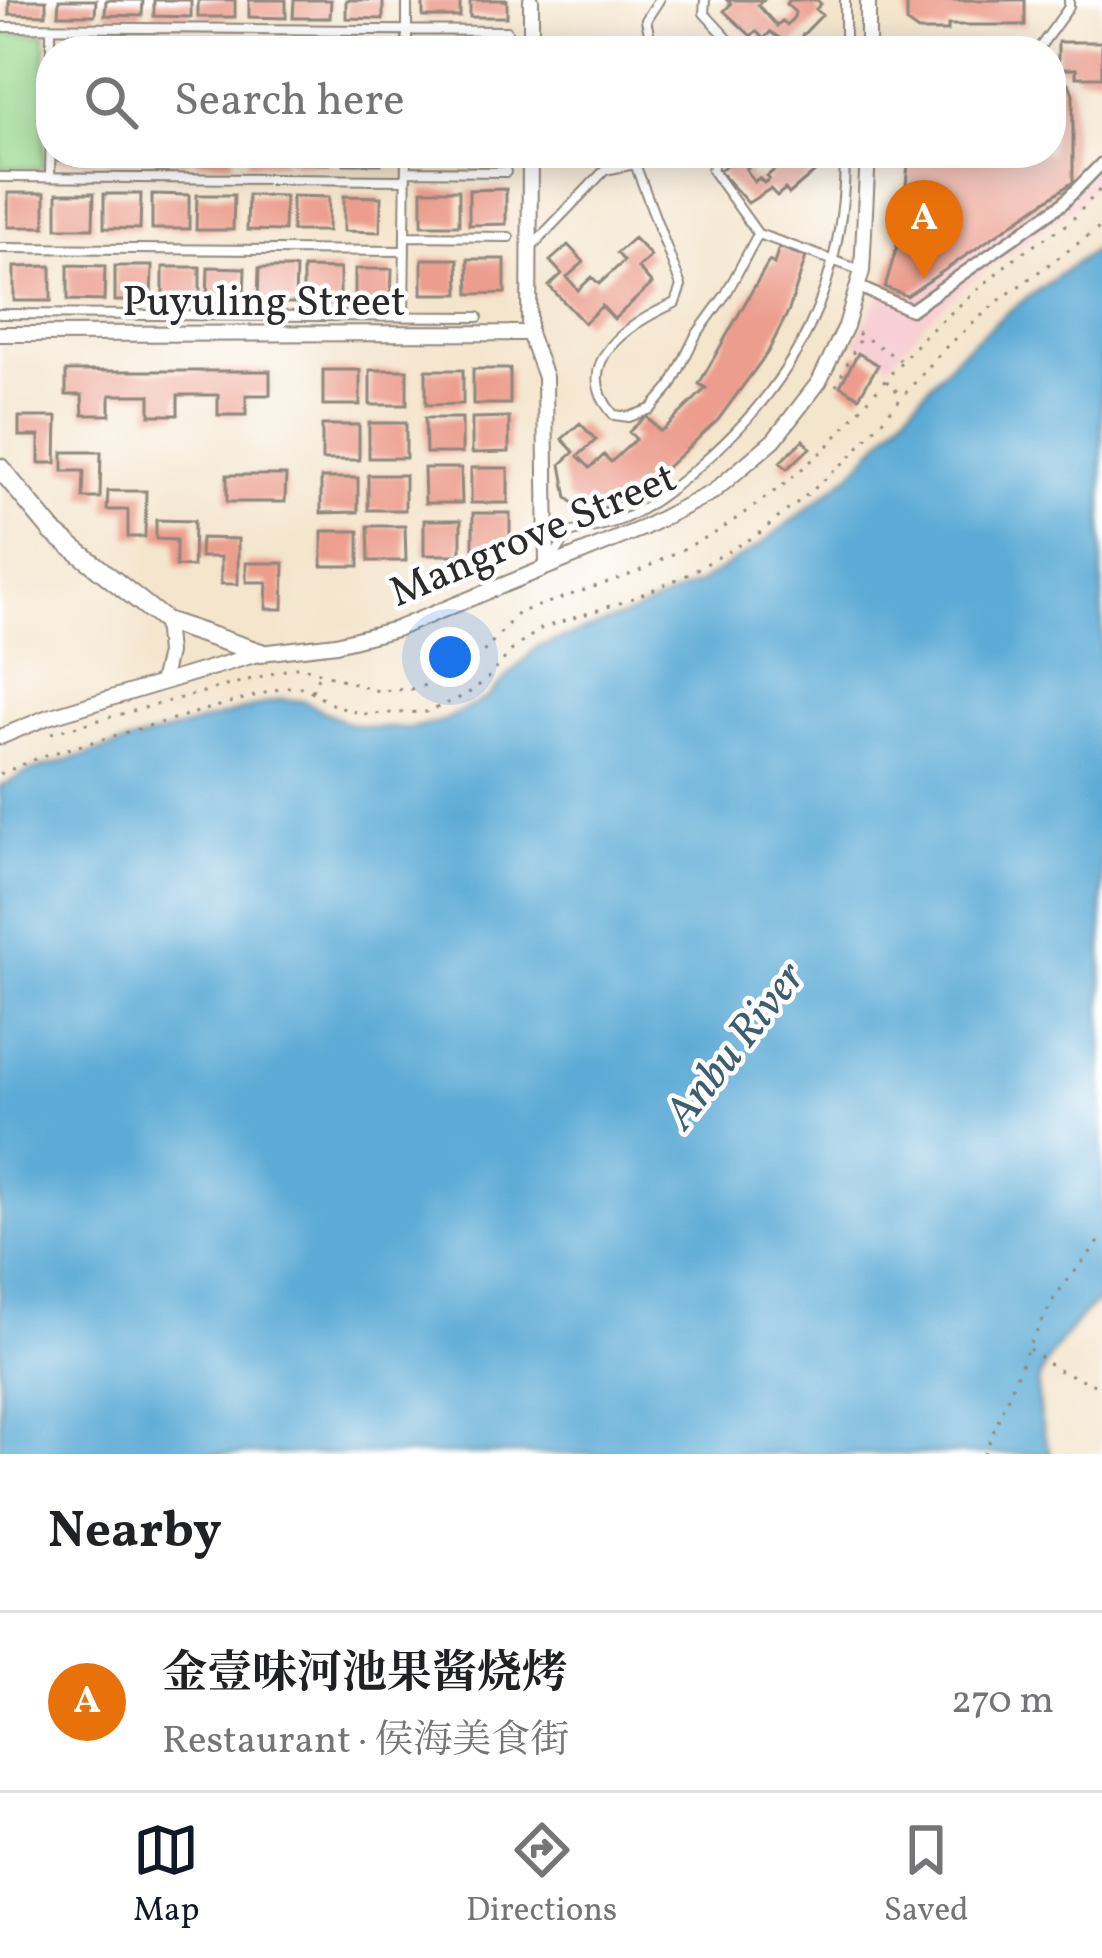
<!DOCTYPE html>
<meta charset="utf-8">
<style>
body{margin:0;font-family:Vollkorn,"Noto Serif SC",serif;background:#f2f2f2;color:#202124}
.you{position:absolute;left:450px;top:657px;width:42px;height:42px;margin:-30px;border:9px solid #fff;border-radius:50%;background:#1a73e8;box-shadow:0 0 0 18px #1a73e833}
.badge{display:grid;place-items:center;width:78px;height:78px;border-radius:50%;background:#111827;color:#fff;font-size:39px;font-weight:700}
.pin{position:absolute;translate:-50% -99px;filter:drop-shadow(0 3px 6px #0008)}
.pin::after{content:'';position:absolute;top:63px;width:42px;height:36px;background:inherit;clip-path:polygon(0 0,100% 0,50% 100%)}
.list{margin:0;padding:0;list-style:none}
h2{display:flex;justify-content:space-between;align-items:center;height:156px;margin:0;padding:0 48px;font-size:51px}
h2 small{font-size:39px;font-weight:400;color:#757577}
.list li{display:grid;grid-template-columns:78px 1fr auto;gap:36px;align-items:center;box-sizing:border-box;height:180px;padding:0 48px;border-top:3px solid #e0e0e0}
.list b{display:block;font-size:45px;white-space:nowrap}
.list p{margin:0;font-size:39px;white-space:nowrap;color:#757577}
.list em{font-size:39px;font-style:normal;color:#757577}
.icon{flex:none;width:66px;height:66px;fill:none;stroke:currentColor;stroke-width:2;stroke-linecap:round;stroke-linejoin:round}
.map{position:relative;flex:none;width:1102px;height:1454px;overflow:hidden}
.search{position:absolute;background:#fff;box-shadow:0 6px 30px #0003;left:36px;right:36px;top:36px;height:132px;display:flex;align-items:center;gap:30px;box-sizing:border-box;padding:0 42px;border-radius:48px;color:#757577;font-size:45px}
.sheet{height:336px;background:#fff}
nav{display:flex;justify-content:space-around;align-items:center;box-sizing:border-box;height:168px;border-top:3px solid #e0e0e0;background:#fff;font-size:33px;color:#757577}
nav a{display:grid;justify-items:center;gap:6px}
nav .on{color:#111827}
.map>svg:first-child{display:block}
</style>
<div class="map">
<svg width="1102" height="1454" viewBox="0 0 1102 1454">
<rect width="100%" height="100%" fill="#fff"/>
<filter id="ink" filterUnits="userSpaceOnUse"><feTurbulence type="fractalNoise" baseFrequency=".00833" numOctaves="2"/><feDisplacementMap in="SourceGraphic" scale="24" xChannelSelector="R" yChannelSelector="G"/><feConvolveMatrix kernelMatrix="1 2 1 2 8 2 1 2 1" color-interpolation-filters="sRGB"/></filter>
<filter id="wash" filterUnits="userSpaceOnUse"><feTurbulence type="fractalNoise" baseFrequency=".004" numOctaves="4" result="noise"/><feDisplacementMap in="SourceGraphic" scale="48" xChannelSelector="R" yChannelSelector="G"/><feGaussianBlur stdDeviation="2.7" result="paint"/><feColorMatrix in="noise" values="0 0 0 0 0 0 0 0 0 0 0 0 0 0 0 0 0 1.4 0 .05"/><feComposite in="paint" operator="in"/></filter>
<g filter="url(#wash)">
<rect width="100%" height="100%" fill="#f4e5cd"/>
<path fill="#f7cfd4" d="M 1102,154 L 1102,172 L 1082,201 L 967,284 L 925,322 L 890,364 L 854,342 L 885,287 L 907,296 L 1091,169 Z"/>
<path fill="#99d88d" stroke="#62825c" stroke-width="3" d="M 0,33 L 45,34 L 44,168 L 0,168 Z"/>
<path fill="#5baad5" stroke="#436a80" stroke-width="3" d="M 1102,244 L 1102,1299 C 1083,1309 1039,1365 1038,1386 C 1037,1407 1042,1435 1051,1454 L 0,1454 L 0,787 L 30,771 L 281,699 L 303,701 L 347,723 L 374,728 L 412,728 L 442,721 L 487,698 L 537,647 L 631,614 L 699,583 L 762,544 L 852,473 L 956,356 L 1009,311 Z"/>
<g id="blocks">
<path fill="#ec9d8d" d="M 9,0 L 46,0 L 46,15 L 9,14 Z
M 59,0 L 96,0 L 95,15 L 58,15 Z
M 106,0 L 143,0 L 142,16 L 105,15 Z
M 154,0 L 191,0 L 191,17 L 154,16 Z
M 198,0 L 235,0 L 235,17 L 198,17 Z
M 249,0 L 286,0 L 286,18 L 249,17 Z
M 294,0 L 331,0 L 330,18 L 293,18 Z
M 346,0 L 383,0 L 383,19 L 346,18 Z
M 423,0 L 460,0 L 460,17 L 423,17 Z
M 470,0 L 507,0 L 507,17 L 470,17 Z
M 727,0 L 763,0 L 758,5 L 777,26 L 782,21 L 787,25 L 794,17 L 795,12 L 786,4 L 790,0 L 817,0 L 821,4 L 816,9 L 822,15 L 792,46 L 770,32 L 764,39 L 756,31 L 751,36 L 724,11 L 731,4 Z
M 907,0 L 1025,0 L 1025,25 L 948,25 L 948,31 L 918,31 L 907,23 Z
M 1058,42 L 1102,42 L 1102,77 L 1076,77 L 1076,69 L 1058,69 Z
M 1051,75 L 1069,83 L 1073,94 L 1073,182 L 907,296 L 885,287 L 902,229 L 909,153 L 1051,153 Z
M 57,153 L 94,153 L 94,161 L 57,160 Z
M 104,153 L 141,153 L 141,161 L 104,161 Z
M 152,153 L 189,153 L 189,162 L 152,161 Z
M 197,153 L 233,153 L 233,163 L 196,162 Z
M 248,153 L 285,153 L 284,163 L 248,163 Z
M 292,153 L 329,153 L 329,164 L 292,163 Z
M 344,153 L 381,153 L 381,164 L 344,164 Z
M 728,153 L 748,153 L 755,161 L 746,169 L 754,182 L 759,178 L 764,183 L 769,179 L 767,176 L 783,163 L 778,157 L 783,153 L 811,153 L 816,158 L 811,162 L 817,170 L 789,194 L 785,189 L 777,196 L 770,189 L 748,203 L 719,171 L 726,165 L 721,160 Z
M 506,189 L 506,224 L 469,225 L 469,190 Z
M 422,190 L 459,190 L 459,225 L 422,225 Z
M 8,193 L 45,193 L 45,227 L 8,227 Z
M 57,193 L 94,193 L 93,228 L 57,228 Z
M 104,194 L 141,194 L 140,229 L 104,228 Z
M 152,194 L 189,195 L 189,229 L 152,229 Z
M 197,195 L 234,195 L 233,230 L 196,230 Z
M 248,195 L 285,196 L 284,231 L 247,230 Z
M 292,196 L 329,197 L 328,231 L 292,231 Z
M 344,196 L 381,197 L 380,232 L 344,231 Z
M 634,238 L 651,256 L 638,268 L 652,284 L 614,319 L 602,306 L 584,323 L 549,286 L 562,274 L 550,261 L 568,245 L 584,262 L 567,277 L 578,290 L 592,277 L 599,284 L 624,261 L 617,253 Z
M 779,247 L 806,257 L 789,310 L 768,352 L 718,420 L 665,469 L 610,506 L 595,510 L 579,507 L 567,498 L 561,464 L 574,452 L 562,439 L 580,423 L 596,440 L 578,456 L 590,468 L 604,455 L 611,462 L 636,439 L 629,432 L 646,416 L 660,431 L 665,428 L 706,388 L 699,384 L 769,261 L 774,264 Z
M 422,259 L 458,259 L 459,294 L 422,294 Z
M 468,259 L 505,259 L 505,293 L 469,294 Z
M 68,265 L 105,266 L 104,301 L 68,300 Z
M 51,266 L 51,301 L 14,301 L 14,267 Z
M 115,266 L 152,266 L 151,301 L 115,301 Z
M 163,267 L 200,267 L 200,302 L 163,302 Z
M 208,267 L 245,268 L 244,303 L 207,302 Z
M 259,268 L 296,268 L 295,303 L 258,303 Z
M 303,268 L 340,269 L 340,304 L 303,303 Z
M 355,269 L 392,269 L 391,304 L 355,304 Z
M 858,353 L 878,365 L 859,397 L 840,386 Z
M 473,369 L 510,369 L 510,404 L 473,404 Z
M 323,370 L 360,370 L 360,405 L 323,405 Z
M 370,370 L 407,370 L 407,405 L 370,405 Z
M 426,370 L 463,370 L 463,404 L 426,405 Z
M 66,371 L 270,371 L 270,395 L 246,395 L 246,415 L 218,415 L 218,395 L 178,395 L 178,415 L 150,415 L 150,395 L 110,395 L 110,415 L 83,415 L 82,395 L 66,395 Z
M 19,417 L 57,417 L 56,463 L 39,463 L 39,436 L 19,436 Z
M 509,417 L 509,452 L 472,453 L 472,418 Z
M 425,418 L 462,418 L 462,453 L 426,453 Z
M 369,423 L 406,423 L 406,458 L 369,458 Z
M 322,425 L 359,425 L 359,460 L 322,460 Z
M 803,440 L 810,448 L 787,469 L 780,462 Z
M 63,452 L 101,452 L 100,498 L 83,498 L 84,471 L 63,471 Z
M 424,468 L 461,468 L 462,503 L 425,503 Z
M 471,468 L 508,468 L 508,503 L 471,503 Z
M 227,475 L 286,475 L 285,502 L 227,502 Z
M 368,475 L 405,475 L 405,510 L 368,510 Z
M 321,478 L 358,478 L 358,512 L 321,513 Z
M 108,491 L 146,491 L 145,537 L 128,537 L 128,510 L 107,510 Z
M 473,513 L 510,513 L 510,548 L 473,548 Z
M 156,520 L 194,521 L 193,567 L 176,566 L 176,540 L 156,539 Z
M 424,520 L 461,520 L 461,555 L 424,555 Z
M 368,526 L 405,526 L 406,561 L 369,561 Z
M 322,531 L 359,531 L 359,566 L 322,566 Z
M 201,538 L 238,539 L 238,584 L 221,584 L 221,557 L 200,557 Z
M 246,563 L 284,563 L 283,609 L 266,609 L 267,582 L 246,582 Z"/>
</g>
</g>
<g filter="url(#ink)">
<use href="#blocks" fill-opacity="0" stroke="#90887c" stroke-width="3"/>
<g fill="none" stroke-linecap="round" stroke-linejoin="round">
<g stroke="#90887c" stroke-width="12">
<path id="service" d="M 705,0 L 704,13 L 739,51
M 0,27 L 507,31
M 51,28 L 51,51
M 407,51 L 407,0
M 653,51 L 646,20 L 659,0
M 845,51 L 845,0
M 1037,51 L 1069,7 L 1069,0
M 642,153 L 635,164 L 681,286 L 675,303 C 632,322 567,362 614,415 L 629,417 L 651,409 L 671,386 L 696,335 L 726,294 L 758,234
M 716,153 L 712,170 L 758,234 L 860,270
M 406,171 L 506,172
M 0,177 L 406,180
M 50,177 L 51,125
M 405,236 L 509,237
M 532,246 L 605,170 L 635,164
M 0,248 L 405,251
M 0,314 L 478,317
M 404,317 L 406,153
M 549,564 L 569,533 C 587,528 606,526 623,519 C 649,508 677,485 698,467 C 798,381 845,286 845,153"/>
</g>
<g stroke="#90887c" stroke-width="15">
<path id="pedestrian" d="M 859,287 L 911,310 L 1062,204 L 1102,163"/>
</g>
<g stroke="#90887c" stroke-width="18">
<path id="minor" d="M 868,0 L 868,51
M 531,51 L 531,0
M 530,153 L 529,333 L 545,377 L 547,567
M 0,334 L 529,333
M 161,683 L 168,653 L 165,621
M 0,737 L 48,717 L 261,653 L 336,644 L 396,629 L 643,528 L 713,492 L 774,440 L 819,382 L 846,326 L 862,271 L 868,153"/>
</g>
<g stroke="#90887c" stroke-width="22">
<path id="tertiary" d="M 0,468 L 53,532 L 165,621 L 261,653"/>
</g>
<path stroke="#90887c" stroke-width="3" stroke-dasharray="3 9" stroke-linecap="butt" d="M 858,333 L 900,360
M 886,381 L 901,395
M 836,386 L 861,337
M 312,691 L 320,672
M 51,733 L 300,666 L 378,691 L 412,689 L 450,678 L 478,658 L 518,613 L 635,573 L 719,531 L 786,483 L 828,446 L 923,337 L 1013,259 L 1070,222 L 1102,187
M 0,774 L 43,756 L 286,687 L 303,687 L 335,706 L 362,714 L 427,712 L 466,695 L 487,679 L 513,649 L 542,628 L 626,601 L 685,576 L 757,535 L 814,489 L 850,457 L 944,349 L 997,302 L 1102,226
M 1029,1349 L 1056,1369 L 1102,1388
M 984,1454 L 1028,1348 L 1056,1295 L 1102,1238"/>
<use href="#service" stroke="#fff" stroke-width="8"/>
<use href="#pedestrian" stroke="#fff" stroke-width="10"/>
<use href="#minor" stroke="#fff" stroke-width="14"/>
<use href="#tertiary" stroke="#fff" stroke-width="18"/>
</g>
</g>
<g text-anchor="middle" stroke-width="9" stroke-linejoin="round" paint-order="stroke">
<g font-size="42" fill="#2b2b2b" stroke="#fff">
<text x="264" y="315">Puyuling Street</text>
<text transform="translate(532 533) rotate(-23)" y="15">Mangrove Street</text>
</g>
<g font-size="45" font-style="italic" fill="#3e5e6f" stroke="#fff">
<text transform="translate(733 1044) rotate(-52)" y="16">Anbu River</text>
</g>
</g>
</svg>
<div class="you"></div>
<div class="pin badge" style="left:924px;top:279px;background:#e8710a">A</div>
<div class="search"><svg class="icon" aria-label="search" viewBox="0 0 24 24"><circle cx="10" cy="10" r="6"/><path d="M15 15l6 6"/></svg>Search here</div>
</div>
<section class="sheet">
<h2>Nearby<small></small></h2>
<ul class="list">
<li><span class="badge" style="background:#e8710a">A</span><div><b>金壹味河池果酱烧烤</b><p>Restaurant · 侯海美食街</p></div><em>270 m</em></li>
</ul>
</section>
<nav>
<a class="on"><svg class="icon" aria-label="map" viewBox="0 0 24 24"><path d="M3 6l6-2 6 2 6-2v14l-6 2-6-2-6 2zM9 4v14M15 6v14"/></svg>Map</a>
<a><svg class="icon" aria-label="directions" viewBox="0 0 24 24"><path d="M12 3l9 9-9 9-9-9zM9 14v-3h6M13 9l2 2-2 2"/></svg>Directions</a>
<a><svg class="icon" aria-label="saved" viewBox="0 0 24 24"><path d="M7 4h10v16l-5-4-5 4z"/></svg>Saved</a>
</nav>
